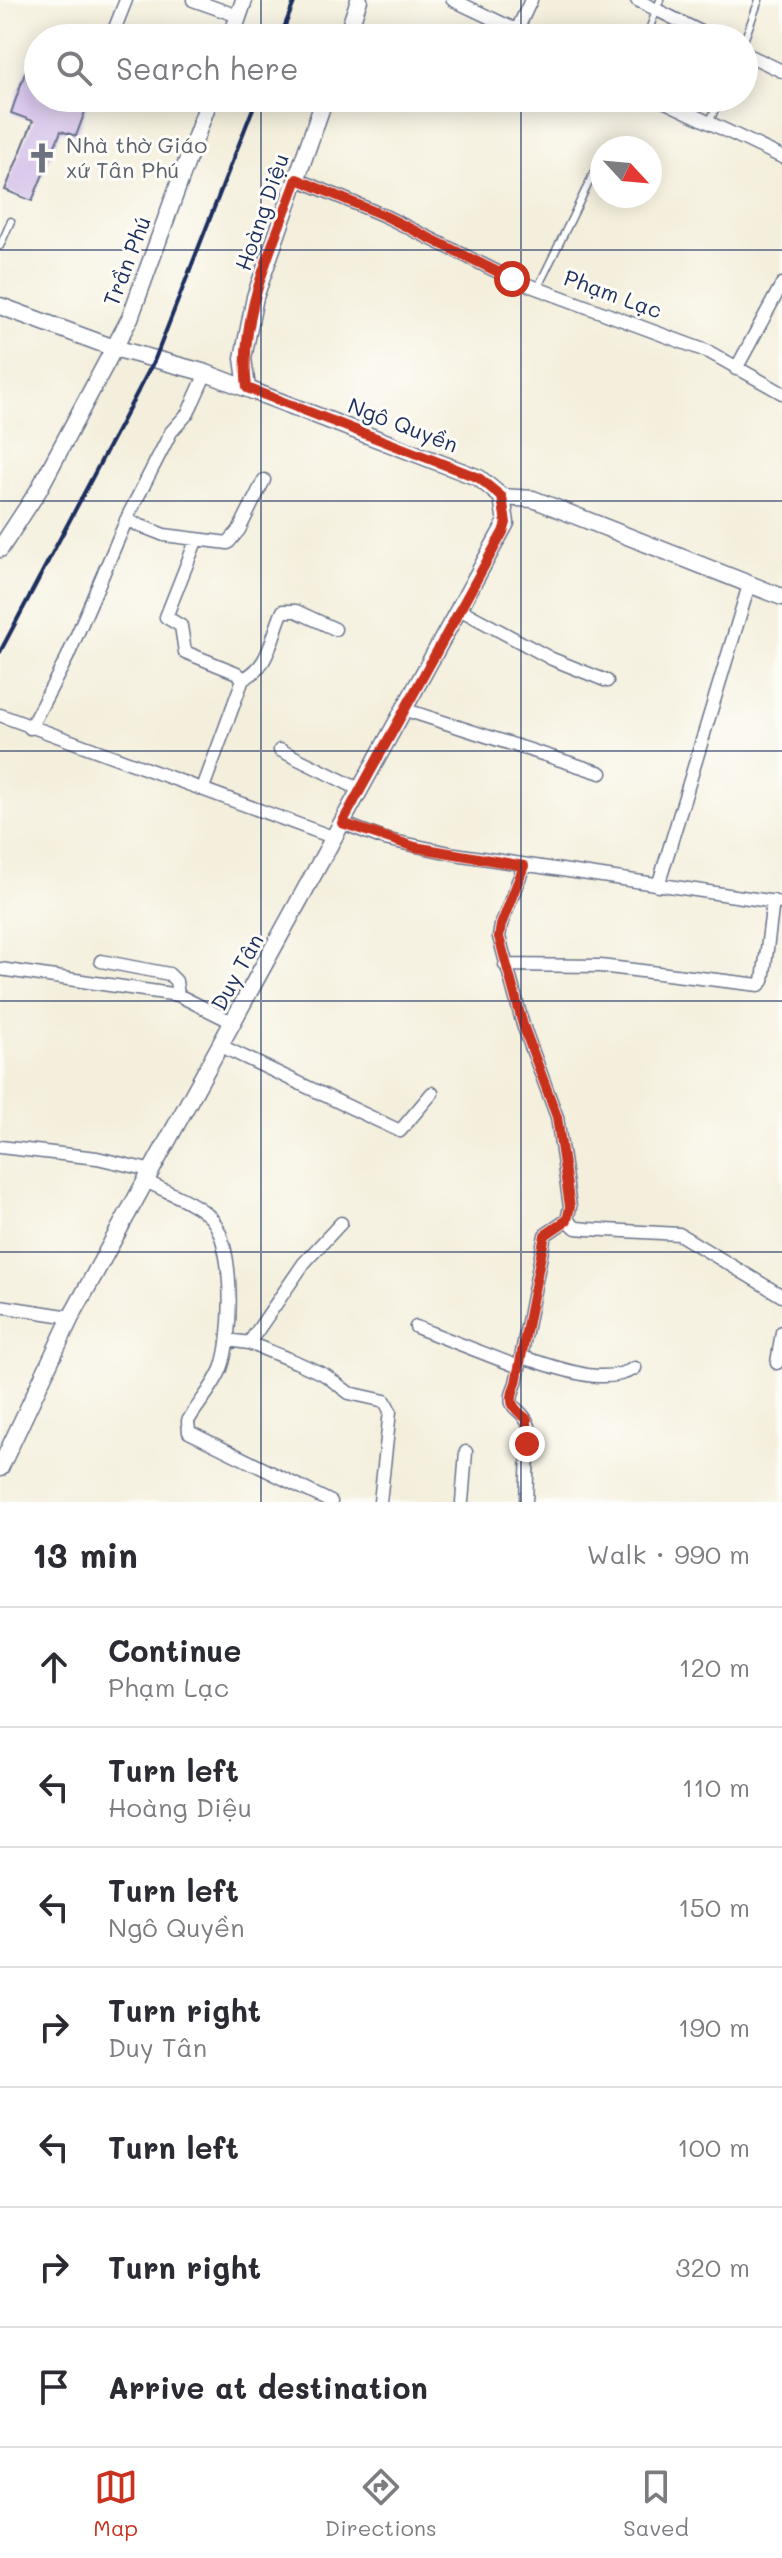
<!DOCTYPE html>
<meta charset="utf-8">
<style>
body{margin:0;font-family:Mali,sans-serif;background:#f7f7f7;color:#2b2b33}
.compass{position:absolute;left:590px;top:136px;width:72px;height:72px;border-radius:50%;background:#fff;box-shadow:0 4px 20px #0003;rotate:116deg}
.stop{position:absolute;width:24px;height:24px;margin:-18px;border:6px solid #c8321e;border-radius:50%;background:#fff}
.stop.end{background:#c8321e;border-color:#fff;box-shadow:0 2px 8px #0008}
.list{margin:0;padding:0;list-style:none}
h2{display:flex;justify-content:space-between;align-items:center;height:104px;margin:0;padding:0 32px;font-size:34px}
h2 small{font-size:26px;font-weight:400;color:#7c7c81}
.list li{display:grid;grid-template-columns:52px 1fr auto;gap:24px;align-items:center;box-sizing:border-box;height:120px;padding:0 32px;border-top:2px solid #e1e1e2}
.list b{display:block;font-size:30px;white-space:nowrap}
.list p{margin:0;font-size:26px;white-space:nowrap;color:#7c7c81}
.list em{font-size:26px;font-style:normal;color:#7c7c81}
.icon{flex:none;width:44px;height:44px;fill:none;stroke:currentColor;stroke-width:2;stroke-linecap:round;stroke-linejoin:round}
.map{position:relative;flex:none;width:782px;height:1502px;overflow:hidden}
.search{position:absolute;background:#fff;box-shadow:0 4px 20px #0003;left:24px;right:24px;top:24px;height:88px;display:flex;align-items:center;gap:20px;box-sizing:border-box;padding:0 28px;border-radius:44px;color:#7c7c81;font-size:30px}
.sheet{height:944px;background:#fff}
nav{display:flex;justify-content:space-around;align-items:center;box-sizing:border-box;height:112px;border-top:2px solid #e1e1e2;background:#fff;font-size:22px;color:#7c7c81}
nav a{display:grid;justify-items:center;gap:4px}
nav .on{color:#c8321e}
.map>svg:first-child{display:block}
</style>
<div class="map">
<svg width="782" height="1502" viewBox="0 0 782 1502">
<rect width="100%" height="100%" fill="#fdfcf7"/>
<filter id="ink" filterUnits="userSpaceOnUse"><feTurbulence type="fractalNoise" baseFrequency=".0125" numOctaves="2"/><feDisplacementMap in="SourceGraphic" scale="16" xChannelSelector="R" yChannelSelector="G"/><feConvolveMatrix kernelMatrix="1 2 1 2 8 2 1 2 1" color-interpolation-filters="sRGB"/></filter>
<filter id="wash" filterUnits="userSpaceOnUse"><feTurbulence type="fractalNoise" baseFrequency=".006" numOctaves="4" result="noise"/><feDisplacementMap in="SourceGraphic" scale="32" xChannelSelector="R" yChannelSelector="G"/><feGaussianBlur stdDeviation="1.8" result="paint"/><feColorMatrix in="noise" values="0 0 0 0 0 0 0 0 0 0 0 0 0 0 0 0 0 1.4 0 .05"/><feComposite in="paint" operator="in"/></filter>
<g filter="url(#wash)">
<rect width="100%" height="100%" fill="#f4efdc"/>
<g id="blocks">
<path fill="#ccb5e8" d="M 26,70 L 38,74 L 38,98 L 90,98 L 76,136 L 61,131 L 32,201 L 5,190 L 33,121 L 11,113 Z"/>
</g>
</g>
<g filter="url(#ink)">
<use href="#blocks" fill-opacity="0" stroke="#67728a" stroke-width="2"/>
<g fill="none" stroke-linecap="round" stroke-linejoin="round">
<g stroke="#67728a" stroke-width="9">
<path id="service" d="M 646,38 L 660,0
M 744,41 L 759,0
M 710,121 L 720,98
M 0,246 L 11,221
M 538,287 L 602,156"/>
</g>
<g stroke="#67728a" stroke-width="15">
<path id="minor" d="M 193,0 L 238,16
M 453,0 L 533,38
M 637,0 L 713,38
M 517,30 L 531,0
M 111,38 L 126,0
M 744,53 L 782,71
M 657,98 L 782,157
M 297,179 L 385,216 L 512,279 L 709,352 L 782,393
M 736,369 L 782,284
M 126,520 L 164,535 L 228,543 L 239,530 L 264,480
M 196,541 L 166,617 L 181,626 L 185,652 L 237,673 L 243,679 L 203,788
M 461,610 L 552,659 L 607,681
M 243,679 C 271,666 271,636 283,611 L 296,611 L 335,629
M 406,710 L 601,773
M 0,715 L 335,838
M 30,728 L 67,658 L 129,514 L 171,432 L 188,413 L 206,373
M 280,750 L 361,790
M 342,823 L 384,839 L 455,854 L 782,903
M 524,866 L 501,925 L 499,937 L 523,1025 L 557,1117 L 570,1207 L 567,1220 L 545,1235 L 516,1383 C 503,1414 521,1403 529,1426 L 526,1502
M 658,886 L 749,585
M 101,961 L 169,974 L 176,981 L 178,995
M 505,965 L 600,966 L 759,985 L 763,981 L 773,901
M 0,969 L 178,995 L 234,1023
M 221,1046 L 400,1131 L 432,1093
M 0,1147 L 97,1158 L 153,1171
M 146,1181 C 166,1192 196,1202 211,1218 C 235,1245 233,1337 221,1369 C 213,1388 198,1404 188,1421 L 189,1432 L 331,1502
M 567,1220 L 576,1228 L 588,1229 L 679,1234 L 782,1296
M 0,1306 L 71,1317
M 416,1327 L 519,1367
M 228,1340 L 249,1343 L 296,1362 L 325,1375 L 349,1393 L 385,1401 L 390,1411 L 380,1502
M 249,1343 L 304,1263 L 341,1223
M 521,1357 C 557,1366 601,1388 635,1368
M 777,1363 L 782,1332
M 462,1502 L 466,1452"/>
</g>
<g stroke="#67728a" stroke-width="19">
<path id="tertiary" d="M 231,38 L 244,0
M 346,38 L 359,0
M 0,306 L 114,348 L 206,373 L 479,478 L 502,497 L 506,523 L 71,1317 L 0,1468
M 247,388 L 243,358 L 255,297 L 325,98
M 502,497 L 533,499 L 782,597
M 0,549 L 38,491 L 130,318 L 210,98"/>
</g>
<use href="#service" stroke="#fff" stroke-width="6"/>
<use href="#minor" stroke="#fff" stroke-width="12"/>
<use href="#tertiary" stroke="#fff" stroke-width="16"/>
<path stroke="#1b2f5e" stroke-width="4" d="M 280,38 L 295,0
M 0,652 L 155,359 L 257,98"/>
</g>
</g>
<g fill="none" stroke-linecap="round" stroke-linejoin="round" filter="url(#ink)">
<path stroke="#c8321e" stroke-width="10" d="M 512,279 L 385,216 L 297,179 C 273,246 238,316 247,388 L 479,478 L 502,497 L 506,523 L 503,532 L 342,823 L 415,847 L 524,866 L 501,925 L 499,937 L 523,1025 L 557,1117 L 570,1207 L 567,1220 L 545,1235 L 516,1383 C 508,1402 511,1407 527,1419 L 527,1444"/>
</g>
<path fill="none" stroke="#1b2f5e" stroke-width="2" stroke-opacity="0.55" d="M 261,0 L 261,38M 521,0 L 521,38M 261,98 L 261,1502M 521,98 L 521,1502M 0,250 L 782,250M 0,501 L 782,501M 0,751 L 782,751M 0,1001 L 782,1001M 0,1252 L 782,1252"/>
<defs>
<g id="church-bare" transform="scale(2.4)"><path d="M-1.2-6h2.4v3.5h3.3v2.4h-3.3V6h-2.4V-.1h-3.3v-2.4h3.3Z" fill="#6b7280" stroke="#fdfcf7" stroke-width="2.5" paint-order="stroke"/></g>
</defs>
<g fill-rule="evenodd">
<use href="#church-bare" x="42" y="158"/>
</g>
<g text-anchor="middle" stroke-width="6" stroke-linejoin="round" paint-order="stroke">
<g font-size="22" fill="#5b616d" stroke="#fdfcf7" text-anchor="start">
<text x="66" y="153">Nhà thờ Giáo<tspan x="66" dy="25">xứ Tân Phú</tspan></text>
</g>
<g font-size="22" fill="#1b2f5e" stroke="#fdfcf7">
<text transform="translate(262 212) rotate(-71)" y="8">Hoàng Diệu</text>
<text transform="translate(127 261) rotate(-69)" y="8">Trần Phú</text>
<text transform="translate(613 294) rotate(20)" y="8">Phạm Lạc</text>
<text transform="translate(403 425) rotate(21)" y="8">Ngô Quyền</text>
<text transform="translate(237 972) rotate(-61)" y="8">Duy Tân</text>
</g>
</g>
</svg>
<svg class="compass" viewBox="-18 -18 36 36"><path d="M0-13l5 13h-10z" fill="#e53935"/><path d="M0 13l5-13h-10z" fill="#7c7c81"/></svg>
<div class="stop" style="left:512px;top:279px"></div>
<div class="stop end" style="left:527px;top:1444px"></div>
<div class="search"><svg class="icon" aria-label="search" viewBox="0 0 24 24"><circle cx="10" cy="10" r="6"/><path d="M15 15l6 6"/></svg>Search here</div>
</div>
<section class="sheet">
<h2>13 min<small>Walk · 990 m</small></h2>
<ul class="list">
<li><svg class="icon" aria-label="ahead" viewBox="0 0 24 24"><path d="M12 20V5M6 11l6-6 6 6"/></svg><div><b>Continue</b><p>Phạm Lạc</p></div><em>120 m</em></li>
<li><svg class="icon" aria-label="left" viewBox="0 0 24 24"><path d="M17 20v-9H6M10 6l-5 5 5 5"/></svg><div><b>Turn left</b><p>Hoàng Diệu</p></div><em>110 m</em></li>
<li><svg class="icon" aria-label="left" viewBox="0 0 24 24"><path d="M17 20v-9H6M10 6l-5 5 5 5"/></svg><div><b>Turn left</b><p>Ngô Quyền</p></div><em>150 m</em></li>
<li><svg class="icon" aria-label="right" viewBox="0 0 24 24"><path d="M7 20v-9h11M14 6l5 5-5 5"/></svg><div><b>Turn right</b><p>Duy Tân</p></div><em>190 m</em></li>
<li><svg class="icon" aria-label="left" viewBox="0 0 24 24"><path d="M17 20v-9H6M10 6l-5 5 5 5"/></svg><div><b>Turn left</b></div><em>100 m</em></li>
<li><svg class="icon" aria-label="right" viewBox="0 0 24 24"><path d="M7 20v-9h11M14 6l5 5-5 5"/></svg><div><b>Turn right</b></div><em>320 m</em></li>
<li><svg class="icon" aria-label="arrive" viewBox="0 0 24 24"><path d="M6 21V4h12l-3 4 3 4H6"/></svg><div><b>Arrive at destination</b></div></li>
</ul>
</section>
<nav>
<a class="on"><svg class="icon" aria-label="map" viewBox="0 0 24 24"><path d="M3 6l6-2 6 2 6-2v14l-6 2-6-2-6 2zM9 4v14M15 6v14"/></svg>Map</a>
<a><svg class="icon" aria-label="directions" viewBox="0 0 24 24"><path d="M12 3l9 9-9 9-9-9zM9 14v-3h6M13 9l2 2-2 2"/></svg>Directions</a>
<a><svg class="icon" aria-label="saved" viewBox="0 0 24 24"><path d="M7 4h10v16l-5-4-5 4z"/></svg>Saved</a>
</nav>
